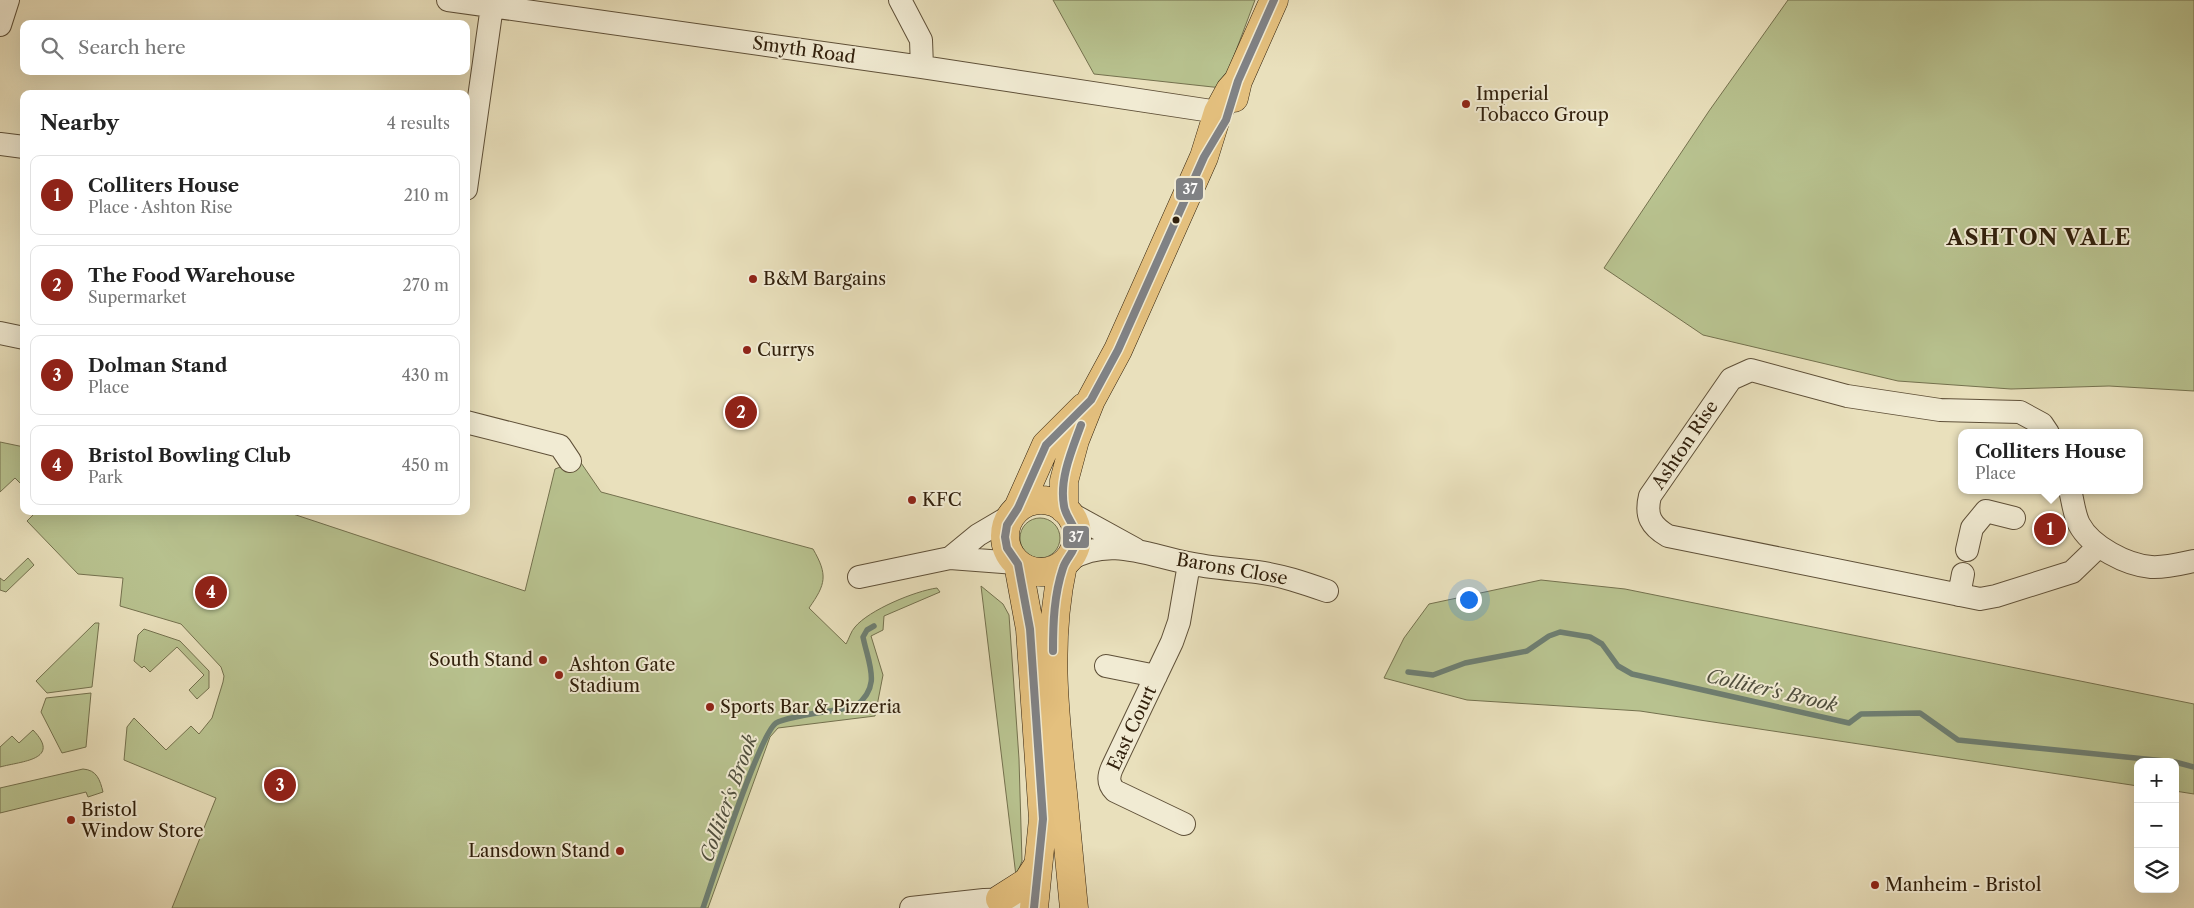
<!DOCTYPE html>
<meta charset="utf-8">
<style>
body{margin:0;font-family:"Libre Caslon Text",serif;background:#f6f6f6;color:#222}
.controls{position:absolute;right:15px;bottom:15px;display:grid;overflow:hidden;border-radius:10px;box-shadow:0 5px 20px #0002}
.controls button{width:45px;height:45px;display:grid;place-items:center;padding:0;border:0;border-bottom:1px solid #e0e0e0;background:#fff;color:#222;font:25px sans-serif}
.you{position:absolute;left:1468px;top:599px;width:18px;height:18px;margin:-12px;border:4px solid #fff;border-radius:50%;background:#1a73e8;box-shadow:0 0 0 8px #1a73e833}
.badge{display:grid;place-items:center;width:32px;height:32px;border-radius:50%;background:#8f2418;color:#fff;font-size:16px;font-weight:700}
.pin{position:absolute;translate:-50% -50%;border:2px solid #fff;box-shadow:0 1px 5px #0006}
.popup{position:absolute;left:1958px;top:429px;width:185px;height:65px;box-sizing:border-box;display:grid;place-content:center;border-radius:10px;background:#fff;filter:drop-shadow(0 1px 4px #0005);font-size:16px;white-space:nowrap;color:#767676}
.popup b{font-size:19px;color:#222}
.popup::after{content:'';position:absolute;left:50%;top:100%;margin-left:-10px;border:10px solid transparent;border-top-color:#fff}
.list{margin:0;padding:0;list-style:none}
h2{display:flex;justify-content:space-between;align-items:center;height:65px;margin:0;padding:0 20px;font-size:21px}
h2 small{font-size:16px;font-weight:400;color:#767676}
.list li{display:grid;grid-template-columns:32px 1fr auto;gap:15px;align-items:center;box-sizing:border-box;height:80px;margin:0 10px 10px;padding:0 10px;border:1px solid #e0e0e0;border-radius:10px}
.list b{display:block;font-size:19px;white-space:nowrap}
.list p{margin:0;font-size:16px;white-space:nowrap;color:#767676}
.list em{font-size:16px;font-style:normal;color:#767676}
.icon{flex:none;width:28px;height:28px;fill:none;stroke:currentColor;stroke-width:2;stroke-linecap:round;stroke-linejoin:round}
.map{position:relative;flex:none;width:2194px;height:908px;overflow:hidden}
.search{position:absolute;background:#fff;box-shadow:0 5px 20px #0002;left:20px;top:20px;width:450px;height:55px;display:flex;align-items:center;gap:12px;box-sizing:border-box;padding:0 18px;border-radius:10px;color:#767676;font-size:19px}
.panel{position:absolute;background:#fff;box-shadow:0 5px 20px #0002;left:20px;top:90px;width:450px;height:425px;border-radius:10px}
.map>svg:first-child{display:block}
</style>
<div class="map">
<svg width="2194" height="908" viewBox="0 0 2194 908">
<rect width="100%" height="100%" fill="#e9e0bc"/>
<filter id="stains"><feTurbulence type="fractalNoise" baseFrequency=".004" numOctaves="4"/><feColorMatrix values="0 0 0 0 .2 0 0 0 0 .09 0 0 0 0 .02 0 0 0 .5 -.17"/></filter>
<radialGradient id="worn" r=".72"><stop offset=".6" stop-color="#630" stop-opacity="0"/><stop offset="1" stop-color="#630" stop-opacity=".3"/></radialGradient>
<path fill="#b8c28f" stroke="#74714e" d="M 1053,0 L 1255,0 L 1222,88 L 1094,74 Z
M 1788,0 L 2194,0 L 2194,391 L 2109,386 L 2011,389 L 1898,381 L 1703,335 L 1604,268 L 1709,111 Z
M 0,442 L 24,447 L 24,487 L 15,478 L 0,492 Z
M 579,460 L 601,492 L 813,549 C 828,575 826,584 809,608 L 846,644 C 849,639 851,631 855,627 C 869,610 915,591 937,588 L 940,592 L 884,616 L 883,630 L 871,636 L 883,675 L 875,716 L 778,728 L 770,737 L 708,908 L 172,908 L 216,798 L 124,760 L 127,727 L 134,718 L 166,750 L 191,726 L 199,734 L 212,718 L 223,682 L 224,676 L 221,667 L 181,624 L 120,606 L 123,578 L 78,574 L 27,521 L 37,511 L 284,511 L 525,591 L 555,469 Z
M1020 538a20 20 0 1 1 40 0a20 20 0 1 1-40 0Z
M 28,558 L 34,565 L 6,592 L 0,590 L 0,578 L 4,581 Z
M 1541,580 L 1625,589 L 2194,704 L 2194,794 L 2175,791 L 2175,762 L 2138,762 L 2138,786 L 1640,711 L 1467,700 L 1384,678 L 1404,638 L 1429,604 Z
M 981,586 L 1003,604 L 1009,615 L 1019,759 L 1022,861 L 1016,876 Z
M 95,623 L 99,623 L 92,687 L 47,693 L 36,681 Z
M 144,629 L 180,641 L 209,671 L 209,688 L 197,699 L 189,690 L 204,675 L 177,647 L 150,672 L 144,666 L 142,668 L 134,661 L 138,635 Z
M 91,693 L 86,747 L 62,753 L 41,712 L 46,698 Z
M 33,730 C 62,760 22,761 0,767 L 0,747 L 12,736 L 19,743 Z
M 83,769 C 97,770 100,780 103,792 L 88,797 L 86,792 L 0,813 L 0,788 Z"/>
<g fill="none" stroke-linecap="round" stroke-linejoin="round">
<path stroke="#6e7e71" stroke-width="5.5" d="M 1408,672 L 1433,675 L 1465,663 L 1527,651 L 1549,636 L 1560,632 L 1590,637 L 1602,644 L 1618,666 L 1632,674 L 1849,723 L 1861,714 L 1920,713 L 1958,740 L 2175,762
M 2175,762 L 2194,767
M 703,908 C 713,879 759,735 776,723 C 787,716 839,710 855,707 C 882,686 869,666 863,637 L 867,630 L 874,626"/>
<g stroke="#5f5038" stroke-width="24">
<path id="minor" d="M 448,0 L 922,67 L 1218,112
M 900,0 L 921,40 L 922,67
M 0,25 L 8,0
M 0,144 L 24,147
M 466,189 L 492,6
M 0,333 L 24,338
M 466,422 L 560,446 L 570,461
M 2048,433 L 2042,424 L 2020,412 L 1940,410 L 1847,396 L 1751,370 L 1731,379 L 1650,496 C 1645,516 1651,526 1668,536 L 1980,599 L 1996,596 L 2072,572 L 2099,546
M 2070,490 C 2073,501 2074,514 2079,524 C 2091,547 2127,565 2151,567 C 2165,568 2180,564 2194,561
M 1066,511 L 1135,549
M 1967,550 L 1972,528 L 1986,511 L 2014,518
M 950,558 L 978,535 L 1012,515
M 1069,560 C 1109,536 1147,555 1188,563 C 1210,568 1234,569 1257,572 C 1281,575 1304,583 1327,591
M 859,577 L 950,558 L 1016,563
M 1959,595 L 1963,574
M 1106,666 L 1156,676
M 1184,824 L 1115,791 C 1108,784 1108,777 1112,768 L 1172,642 L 1179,622 L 1189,564
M 911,908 L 984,900 L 1016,899"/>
</g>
<g stroke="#31200c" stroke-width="29">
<path id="highway" d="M 1234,98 L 1238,81 L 1274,0
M1005 536a36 36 0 1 1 72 0a36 36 0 1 1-72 0Z
M 1018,508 L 1046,445 L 1084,407
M 1064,509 L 1064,481 L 1075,440 L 1091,400 L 1118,350 L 1204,157 L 1218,112 L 1230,90 L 1238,81
M 1018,564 L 1030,629 L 1043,819 L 1034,908
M 1063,565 C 1046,643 1055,715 1063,793 C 1067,832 1070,870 1074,908
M 1000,899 L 1027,882 L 1038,865"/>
</g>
<use href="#minor" stroke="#f1ebd3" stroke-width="22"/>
<use href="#highway" stroke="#e4c07e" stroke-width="28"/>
<g stroke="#f1ebd3" stroke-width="11">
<path id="bus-1" d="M 1053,651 C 1053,623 1054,595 1063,568 C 1066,558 1075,552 1076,541 C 1078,527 1066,519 1064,506 C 1059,479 1072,450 1081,425
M 1034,908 L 1043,819 L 1030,629 L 1018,564 L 1007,548 L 1005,537 L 1007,525 L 1018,508 L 1046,445 L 1091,400 L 1118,350 L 1204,157 L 1226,120 L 1238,81 L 1274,0"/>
</g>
<use href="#bus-1" stroke="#808285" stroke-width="8"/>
</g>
<g fill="#8f2418" stroke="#f1ebd3" stroke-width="2">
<circle cx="1466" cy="104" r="5"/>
<circle cx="753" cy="279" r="5"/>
<circle cx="747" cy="350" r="5"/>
<circle cx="912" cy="500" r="5"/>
<circle cx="543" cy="660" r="5"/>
<circle cx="559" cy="675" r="5"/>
<circle cx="710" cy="707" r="5"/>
<circle cx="71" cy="820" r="5"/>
<circle cx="620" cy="851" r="5"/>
<circle cx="1875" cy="885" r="5"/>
</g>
<circle fill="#31200c" stroke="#f1ebd3" stroke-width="2" cx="1176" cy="220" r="4.5"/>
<g text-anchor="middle" stroke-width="4" stroke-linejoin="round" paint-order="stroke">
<g font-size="18" fill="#31200c" stroke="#f1ebd3">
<text transform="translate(804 50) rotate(8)" y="6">Smyth Road</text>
<text transform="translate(1685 445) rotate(-56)" y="6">Ashton Rise</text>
<text transform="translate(1232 569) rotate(10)" y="6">Barons Close</text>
<text transform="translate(1132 728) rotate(-65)" y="6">East Court</text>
</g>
<g font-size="18" fill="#31200c" stroke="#f1ebd3" text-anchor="start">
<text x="1476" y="100">Imperial<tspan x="1476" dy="21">Tobacco Group</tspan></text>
<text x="763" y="285">B&amp;M Bargains</text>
<text x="757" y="356">Currys</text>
<text x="922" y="506">KFC</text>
<text x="533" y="666" text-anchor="end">South Stand</text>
<text x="569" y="671">Ashton Gate<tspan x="569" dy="21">Stadium</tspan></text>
<text x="720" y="713">Sports Bar &amp; Pizzeria</text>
<text x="81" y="816">Bristol<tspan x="81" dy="21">Window Store</tspan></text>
<text x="610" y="857" text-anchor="end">Lansdown Stand</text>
<text x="1885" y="891">Manheim - Bristol</text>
</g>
<g font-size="19" font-style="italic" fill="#504f3e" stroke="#f1ebd3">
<text transform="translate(1772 690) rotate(13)" y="7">Colliter's Brook</text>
<text transform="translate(728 798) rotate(-70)" y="7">Colliter's Brook</text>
</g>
<g font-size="22" font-weight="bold" letter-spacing="1" fill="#31200c" stroke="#f1ebd3">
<text x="2039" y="245">ASHTON VALE</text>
</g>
</g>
<g stroke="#f1ebd3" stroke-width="2">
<rect x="1175" y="177" width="29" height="24" rx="5" fill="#808285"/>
<rect x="1062" y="525" width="28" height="24" rx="5" fill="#808285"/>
</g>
<g font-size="14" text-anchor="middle" font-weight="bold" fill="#fff">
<text x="1190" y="194">37</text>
<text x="1076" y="542">37</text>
</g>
<rect width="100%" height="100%" filter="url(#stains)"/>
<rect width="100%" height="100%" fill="url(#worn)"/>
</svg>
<div class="controls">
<button>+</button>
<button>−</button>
<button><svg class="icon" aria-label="layers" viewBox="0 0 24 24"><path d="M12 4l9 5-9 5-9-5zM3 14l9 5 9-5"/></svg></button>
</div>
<div class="you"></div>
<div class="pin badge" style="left:2050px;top:529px">1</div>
<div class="popup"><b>Colliters House</b>Place</div>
<div class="pin badge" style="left:741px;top:412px">2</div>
<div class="pin badge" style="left:280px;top:785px">3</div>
<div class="pin badge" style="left:211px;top:592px">4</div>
<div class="search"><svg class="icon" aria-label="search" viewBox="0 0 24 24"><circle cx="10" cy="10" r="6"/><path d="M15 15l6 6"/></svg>Search here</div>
<section class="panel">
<h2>Nearby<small>4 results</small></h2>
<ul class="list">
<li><span class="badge">1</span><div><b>Colliters House</b><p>Place · Ashton Rise</p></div><em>210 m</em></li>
<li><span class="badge">2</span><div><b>The Food Warehouse</b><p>Supermarket</p></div><em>270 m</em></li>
<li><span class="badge">3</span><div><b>Dolman Stand</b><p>Place</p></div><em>430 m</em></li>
<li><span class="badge">4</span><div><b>Bristol Bowling Club</b><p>Park</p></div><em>450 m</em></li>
</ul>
</section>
</div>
